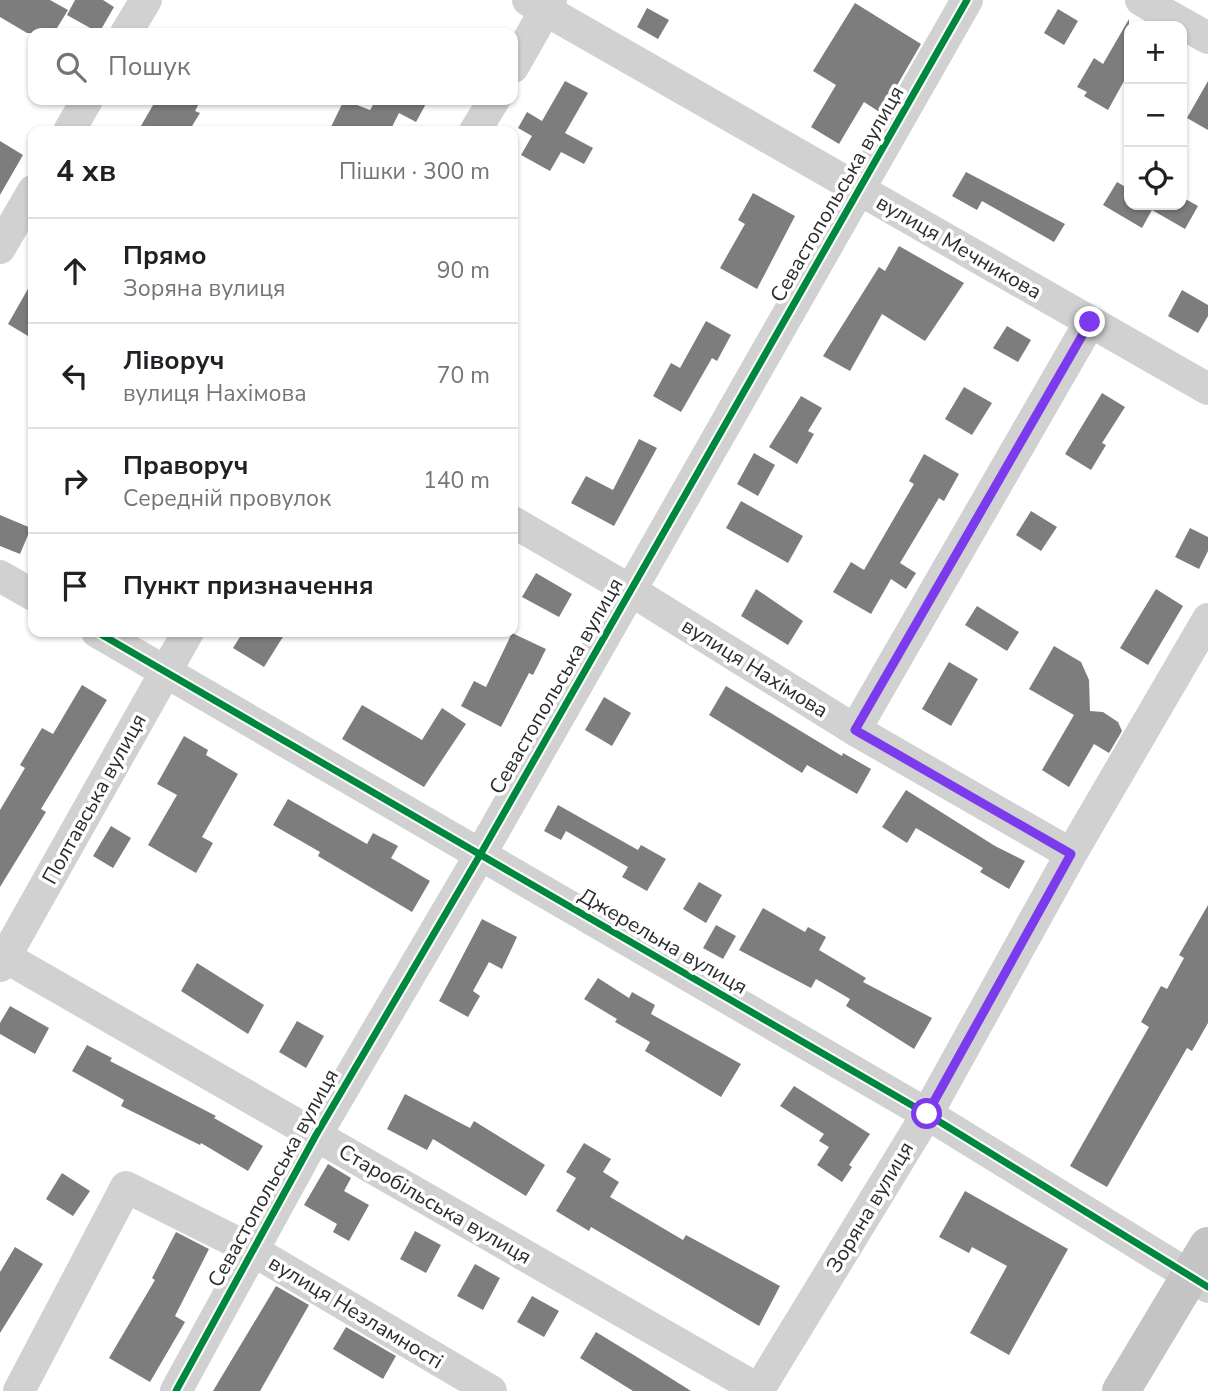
<!DOCTYPE html>
<html lang="uk">
<meta charset="utf-8">
<style>
body{margin:0;font-family:"Nunito Sans",sans-serif;background:#f6f6f6;color:#202124}
.controls{position:absolute;right:21px;top:21px;display:grid;overflow:hidden;border-radius:14px;box-shadow:0 2px 5px #0004}
.controls button{width:63px;height:63px;display:grid;place-items:center;padding:0;border:0;border-bottom:2px solid #e0e0e0;background:#fff;color:#202124;font:35px sans-serif}
.stop{position:absolute;width:21px;height:21px;margin:-16px;border:5px solid #7c3aed;border-radius:50%;background:#fff}
.stop.end{background:#7c3aed;border-color:#fff;box-shadow:0 2px 7px #0008}
.list{margin:0;padding:0;list-style:none}
h2{display:flex;justify-content:space-between;align-items:center;height:91px;margin:0;padding:0 28px;font-size:30px}
h2 small{font-size:23px;font-weight:400;color:#757577}
.list li{display:grid;grid-template-columns:46px 1fr auto;gap:21px;align-items:center;box-sizing:border-box;height:105px;padding:0 28px;border-top:2px solid #e0e0e0}
.list b{display:block;font-size:26px;white-space:nowrap}
.list p{margin:0;font-size:23px;white-space:nowrap;color:#757577}
.list em{font-size:23px;font-style:normal;color:#757577}
.icon{flex:none;width:38px;height:38px;fill:none;stroke:currentColor;stroke-width:2;stroke-linecap:round;stroke-linejoin:round}
.map{position:relative;flex:none;width:1208px;height:1391px;overflow:hidden}
.search{position:absolute;background:#fff;box-shadow:0 2px 5px #0004;left:28px;top:28px;width:490px;height:77px;display:flex;align-items:center;gap:18px;box-sizing:border-box;padding:0 24px;border-radius:14px;color:#757577;font-size:26px}
.panel{position:absolute;background:#fff;box-shadow:0 2px 5px #0004;left:28px;top:126px;width:490px;height:511px;border-radius:14px}
.map>svg:first-child{display:block}
</style>
<div class="map">
<svg width="1208" height="1391" viewBox="0 0 1208 1391">
<rect width="100%" height="100%" fill="#fff"/>
<path fill="#7d7d7d" d="M 0,0 L 50,0 L 68,10 L 54,33 L 27,33 L 0,17 Z
M 75,0 L 103,0 L 114,7 L 99,33 L 67,15 Z
M 855,3 L 921,44 L 881,113 L 864,102 L 839,144 L 811,127 L 836,85 L 813,71 Z
M 647,8 L 669,20 L 658,39 L 637,27 Z
M 1058,9 L 1078,21 L 1064,45 L 1044,33 Z
M 1129,19 L 1129,72 L 1108,110 L 1084,96 L 1087,92 L 1077,87 L 1094,58 L 1103,64 Z
M 565,81 L 588,93 L 565,133 L 593,148 L 584,164 L 561,152 L 550,171 L 521,155 L 532,136 L 518,128 L 527,112 L 542,121 Z
M 1208,81 L 1208,130 L 1187,118 Z
M 156,100 L 201,100 L 195,111 L 200,113 L 189,131 L 138,131 Z
M 344,100 L 370,110 L 376,100 L 428,100 L 416,122 L 399,113 L 390,131 L 329,131 Z
M 0,141 L 23,155 L 0,195 Z
M 966,172 L 1065,224 L 1054,242 L 982,201 L 977,210 L 952,196 Z
M 1117,182 L 1129,189 L 1129,205 L 1182,205 L 1182,197 L 1198,206 L 1185,229 L 1152,210 L 1142,228 L 1103,205 Z
M 753,193 L 795,216 L 757,289 L 720,268 L 745,224 L 738,220 Z
M 899,246 L 964,283 L 925,341 L 882,314 L 850,371 L 823,356 L 879,267 L 885,271 Z
M 33,280 L 33,339 L 8,324 Z
M 1182,290 L 1208,305 L 1208,316 L 1198,333 L 1168,316 Z
M 706,321 L 731,335 L 717,361 L 712,358 L 681,412 L 653,396 L 671,363 L 680,368 Z
M 1007,326 L 1031,340 L 1018,362 L 993,348 Z
M 964,387 L 992,403 L 972,435 L 945,419 Z
M 1102,393 L 1125,407 L 1102,443 L 1106,445 L 1091,470 L 1065,454 Z
M 801,396 L 822,408 L 808,431 L 814,434 L 797,464 L 769,447 Z
M 639,439 L 657,448 L 614,526 L 571,503 L 586,476 L 613,490 Z
M 754,453 L 775,465 L 758,496 L 737,484 Z
M 924,454 L 959,474 L 944,501 L 939,498 L 900,563 L 916,573 L 906,589 L 891,579 L 871,614 L 833,592 L 851,562 L 864,570 L 914,484 L 909,481 Z
M 741,501 L 803,536 L 788,563 L 726,528 Z
M 1031,511 L 1057,527 L 1041,551 L 1016,535 Z
M 0,515 L 31,528 L 20,554 L 0,546 Z
M 1190,528 L 1208,537 L 1208,551 L 1199,569 L 1175,557 Z
M 536,573 L 572,594 L 559,617 L 522,597 Z
M 756,589 L 803,621 L 788,645 L 741,616 Z
M 1156,589 L 1183,606 L 1148,665 L 1120,648 Z
M 977,606 L 1019,632 L 1007,651 L 965,625 Z
M 243,632 L 286,632 L 264,667 L 233,648 Z
M 512,633 L 546,649 L 533,675 L 529,673 L 501,727 L 461,706 L 474,681 L 486,687 Z
M 1054,646 L 1081,662 L 1089,680 L 1090,711 L 1103,712 L 1118,722 L 1122,731 L 1109,753 L 1094,744 L 1069,787 L 1042,770 L 1074,715 L 1029,689 Z
M 949,662 L 978,679 L 951,726 L 922,709 Z
M 82,685 L 107,700 L 41,809 L 46,812 L 0,887 L 0,810 L 25,768 L 20,765 L 42,728 L 53,734 Z
M 726,686 L 842,756 L 843,753 L 871,769 L 857,794 L 807,765 L 802,773 L 709,715 Z
M 604,697 L 631,713 L 612,746 L 585,730 Z
M 362,705 L 422,740 L 442,708 L 466,724 L 424,787 L 342,739 Z
M 184,736 L 208,750 L 206,755 L 238,774 L 202,837 L 213,843 L 196,873 L 148,845 L 177,795 L 157,784 Z
M 906,790 L 995,846 L 1025,861 L 1009,889 L 980,872 L 983,868 L 916,828 L 907,843 L 882,827 Z
M 288,799 L 367,844 L 373,833 L 398,846 L 391,858 L 430,881 L 412,912 L 318,856 L 320,852 L 273,825 Z
M 558,805 L 638,850 L 641,845 L 666,859 L 647,891 L 622,877 L 628,867 L 566,831 L 561,840 L 544,831 Z
M 111,826 L 131,838 L 113,868 L 93,856 Z
M 699,882 L 722,895 L 706,923 L 683,909 Z
M 1208,905 L 1208,1023 L 1192,1051 L 1187,1048 L 1107,1187 L 1070,1166 L 1149,1027 L 1141,1022 L 1161,986 L 1167,989 L 1184,958 L 1179,955 Z
M 763,908 L 805,932 L 808,927 L 826,937 L 819,950 L 866,978 L 863,982 L 932,1018 L 914,1049 L 846,1006 L 850,999 L 816,979 L 811,988 L 739,950 Z
M 482,919 L 517,937 L 502,969 L 489,962 L 473,991 L 480,996 L 468,1017 L 439,1001 Z
M 716,925 L 736,936 L 723,959 L 703,948 Z
M 197,963 L 264,1005 L 248,1034 L 181,991 Z
M 598,978 L 629,998 L 632,992 L 655,1005 L 651,1014 L 741,1064 L 721,1097 L 645,1051 L 650,1042 L 615,1022 L 617,1019 L 584,999 Z
M 10,1006 L 49,1028 L 35,1054 L 0,1034 L 0,1023 Z
M 297,1021 L 324,1036 L 306,1068 L 279,1052 Z
M 87,1045 L 112,1058 L 110,1061 L 216,1116 L 214,1118 L 263,1146 L 248,1171 L 201,1143 L 200,1145 L 121,1106 L 124,1100 L 72,1071 Z
M 794,1086 L 870,1134 L 849,1165 L 852,1167 L 842,1182 L 817,1165 L 829,1147 L 819,1141 L 824,1134 L 780,1106 Z
M 405,1094 L 470,1128 L 474,1121 L 545,1165 L 526,1196 L 433,1139 L 427,1150 L 387,1129 Z
M 584,1143 L 611,1159 L 603,1172 L 619,1182 L 610,1197 L 683,1240 L 686,1235 L 780,1286 L 759,1326 L 591,1227 L 589,1231 L 556,1211 L 576,1178 L 566,1172 Z
M 328,1164 L 351,1178 L 344,1191 L 369,1205 L 349,1241 L 333,1232 L 337,1224 L 304,1205 Z
M 62,1173 L 90,1191 L 73,1216 L 46,1199 Z
M 965,1191 L 1068,1249 L 1009,1355 L 970,1333 L 1007,1266 L 972,1247 L 969,1253 L 939,1237 Z
M 415,1231 L 441,1245 L 426,1273 L 400,1259 Z
M 176,1232 L 209,1249 L 175,1316 L 185,1322 L 150,1382 L 109,1358 L 155,1280 L 152,1278 Z
M 15,1247 L 43,1264 L 0,1333 L 0,1272 Z
M 475,1264 L 500,1278 L 483,1310 L 457,1296 Z
M 276,1286 L 309,1305 L 260,1391 L 213,1391 Z
M 532,1296 L 559,1311 L 544,1337 L 517,1322 Z
M 346,1327 L 396,1356 L 383,1379 L 333,1349 Z
M 596,1332 L 637,1357 L 691,1391 L 633,1391 L 580,1358 Z"/>
<g fill="none" stroke-linecap="round" stroke-linejoin="round">
<path stroke="#d1d1d1" stroke-width="32" d="M 528,0 L 1208,389
M 1141,0 L 1208,38
M 126,33 L 146,0
M 513,67 L 551,0
M 69,131 L 87,100
M 475,131 L 494,100
M 0,248 L 33,191
M 513,522 L 630,590 L 855,730 L 1071,854
M 0,576 L 33,595
M 97,632 L 927,1114 L 1208,1287
M 855,730 L 1090,322
M 0,954 L 761,1391
M 0,966 L 188,632
M 19,1391 L 126,1187 L 252,1250 L 491,1391
M 176,1391 L 316,1135 L 480,855 L 967,0
M 758,1391 L 927,1114 L 1071,854 L 1208,619"/>
<path stroke="#c4c4c4" stroke-width="38" d="M 1121,1391 L 1208,1246"/>
<g stroke="#fff" stroke-width="11">
<path id="cycleway" d="M 97,632 L 927,1114 L 1208,1287
M 176,1391 L 316,1135 L 480,855 L 967,0"/>
</g>
<use href="#cycleway" stroke="#00873e" stroke-width="7"/>
</g>
<g fill="none" stroke-linecap="round" stroke-linejoin="round">
<path stroke="#7c3aed" stroke-width="9" d="M 927,1114 L 1071,854 L 855,730 L 1090,322"/>
</g>
<g text-anchor="middle" stroke-width="7" stroke-linejoin="round" paint-order="stroke">
<g font-size="21" fill="#2c2c2c" stroke="#fff">
<text transform="translate(837 194) rotate(-60)" y="7">Севастопольська вулиця</text>
<text transform="translate(959 247) rotate(30)" y="7">вулиця Мечникова</text>
<text transform="translate(755 668) rotate(32)" y="7">вулиця Нахімова</text>
<text transform="translate(556 686) rotate(-60)" y="7">Севастопольська вулиця</text>
<text transform="translate(94 799) rotate(-61)" y="7">Полтавська вулиця</text>
<text transform="translate(663 941) rotate(30)" y="7">Джерельна вулиця</text>
<text transform="translate(273 1178) rotate(-61)" y="7">Севастопольська вулиця</text>
<text transform="translate(435 1204) rotate(30)" y="7">Старобільська вулиця</text>
<text transform="translate(870 1207) rotate(-59)" y="7">Зоряна вулиця</text>
<text transform="translate(356 1312) rotate(31)" y="7">вулиця Незламності</text>
</g>
</g>
</svg>
<div class="controls">
<button>+</button>
<button>−</button>
<button><svg class="icon" aria-label="locate" viewBox="0 0 24 24"><circle cx="12" cy="12" r="6"/><path d="M12 2v4M12 18v4M2 12h4M18 12h4"/></svg></button>
</div>
<div class="stop" style="left:927px;top:1114px"></div>
<div class="stop end" style="left:1090px;top:322px"></div>
<div class="search"><svg class="icon" aria-label="search" viewBox="0 0 24 24"><circle cx="10" cy="10" r="6"/><path d="M15 15l6 6"/></svg>Пошук</div>
<section class="panel">
<h2>4 хв<small>Пішки · 300 m</small></h2>
<ul class="list">
<li><svg class="icon" aria-label="ahead" viewBox="0 0 24 24"><path d="M12 20V5M6 11l6-6 6 6"/></svg><div><b>Прямо</b><p>Зоряна вулиця</p></div><em>90 m</em></li>
<li><svg class="icon" aria-label="left" viewBox="0 0 24 24"><path d="M17 20v-9H6M10 6l-5 5 5 5"/></svg><div><b>Ліворуч</b><p>вулиця Нахімова</p></div><em>70 m</em></li>
<li><svg class="icon" aria-label="right" viewBox="0 0 24 24"><path d="M7 20v-9h11M14 6l5 5-5 5"/></svg><div><b>Праворуч</b><p>Середній провулок</p></div><em>140 m</em></li>
<li><svg class="icon" aria-label="arrive" viewBox="0 0 24 24"><path d="M6 21V4h12l-3 4 3 4H6"/></svg><div><b>Пункт призначення</b></div></li>
</ul>
</section>
</div>
